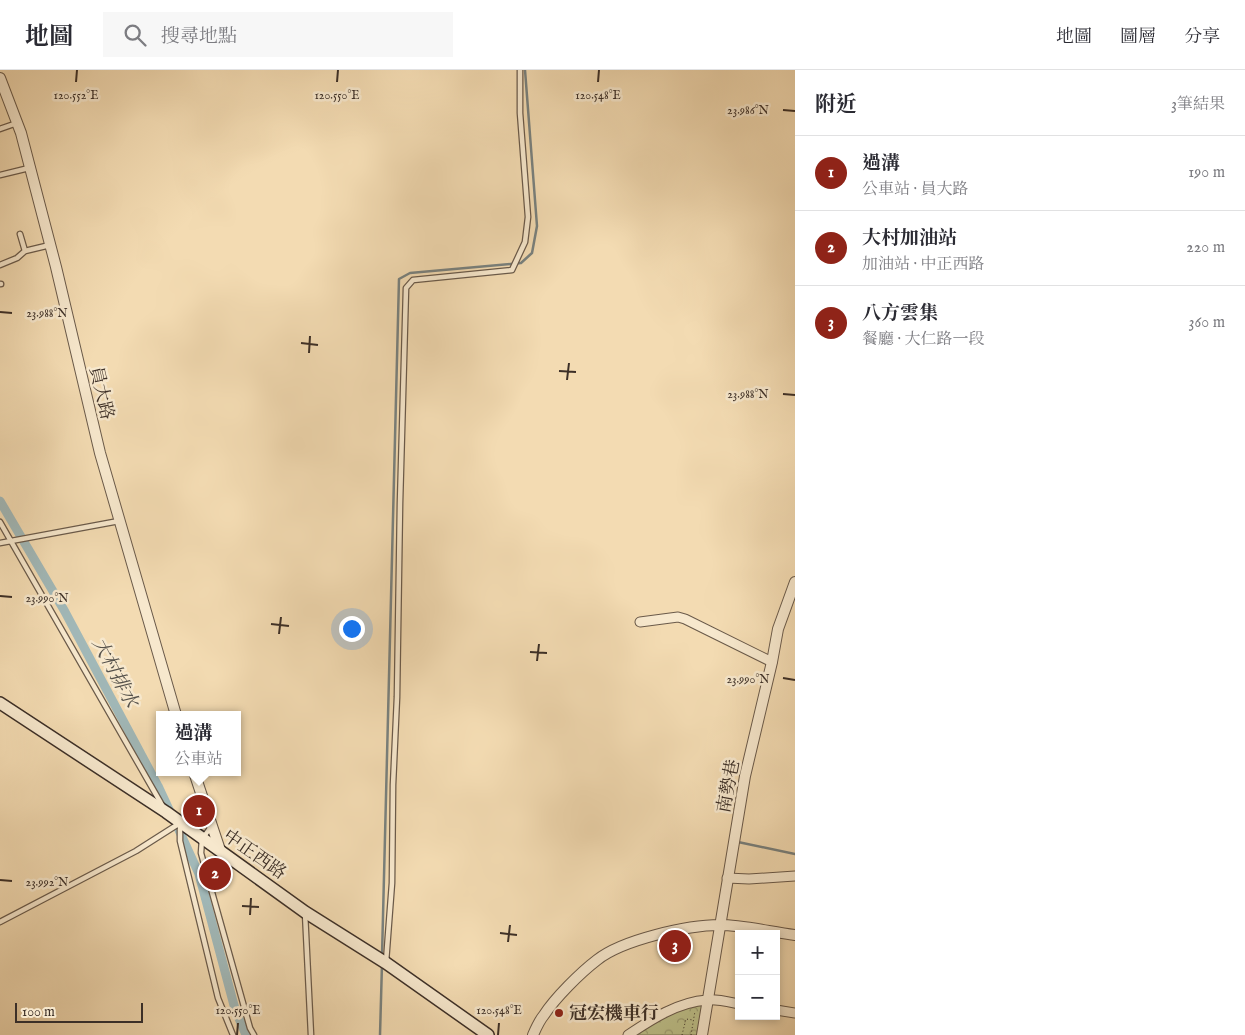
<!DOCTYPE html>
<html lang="zh-TW">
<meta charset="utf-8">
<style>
body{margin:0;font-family:"IM FELL English","Noto Serif TC",serif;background:#f7f7f7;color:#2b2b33}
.controls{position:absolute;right:15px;bottom:15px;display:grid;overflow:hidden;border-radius:0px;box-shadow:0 2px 8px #0003}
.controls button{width:45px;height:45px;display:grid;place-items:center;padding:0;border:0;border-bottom:1px solid #e1e1e2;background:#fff;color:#2b2b33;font:25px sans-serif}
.scale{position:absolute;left:15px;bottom:12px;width:128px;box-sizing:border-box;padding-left:5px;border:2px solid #3c2f27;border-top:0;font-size:14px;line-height:18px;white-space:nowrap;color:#3c2f27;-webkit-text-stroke:4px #f7e8cd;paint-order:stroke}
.you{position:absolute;left:351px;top:558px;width:18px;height:18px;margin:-12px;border:4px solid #fff;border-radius:50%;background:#1a73e8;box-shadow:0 0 0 8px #1a73e833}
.badge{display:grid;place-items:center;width:32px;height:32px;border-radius:50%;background:#8f2418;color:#fff;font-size:16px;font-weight:700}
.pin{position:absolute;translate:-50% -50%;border:2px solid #fff;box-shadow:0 1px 5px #0006}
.popup{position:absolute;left:156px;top:641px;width:85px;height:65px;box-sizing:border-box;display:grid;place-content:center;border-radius:0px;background:#fff;filter:drop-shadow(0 1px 4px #0005);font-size:16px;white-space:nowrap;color:#7c7c81}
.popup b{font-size:19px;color:#2b2b33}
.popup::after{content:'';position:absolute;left:50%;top:100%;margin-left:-10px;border:10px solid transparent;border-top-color:#fff}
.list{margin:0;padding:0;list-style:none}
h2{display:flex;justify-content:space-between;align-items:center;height:65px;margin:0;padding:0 20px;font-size:21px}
h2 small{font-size:16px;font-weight:400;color:#7c7c81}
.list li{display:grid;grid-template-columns:32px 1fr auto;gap:15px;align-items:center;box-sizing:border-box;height:75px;padding:0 20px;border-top:1px solid #e1e1e2}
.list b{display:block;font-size:19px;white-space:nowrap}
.list p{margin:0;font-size:16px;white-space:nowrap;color:#7c7c81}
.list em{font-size:16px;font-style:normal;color:#7c7c81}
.icon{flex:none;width:28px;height:28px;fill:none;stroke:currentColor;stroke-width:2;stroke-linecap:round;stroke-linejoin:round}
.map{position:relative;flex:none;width:795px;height:965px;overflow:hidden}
header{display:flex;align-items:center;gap:30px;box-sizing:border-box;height:70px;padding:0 25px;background:#fff;border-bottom:1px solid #e1e1e2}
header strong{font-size:24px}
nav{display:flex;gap:28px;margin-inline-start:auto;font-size:18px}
.search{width:350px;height:45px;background:#f7f7f7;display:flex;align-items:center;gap:12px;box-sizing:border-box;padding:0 18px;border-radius:0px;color:#7c7c81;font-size:19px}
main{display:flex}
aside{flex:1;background:#fff}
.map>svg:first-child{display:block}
</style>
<header>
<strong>地圖</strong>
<div class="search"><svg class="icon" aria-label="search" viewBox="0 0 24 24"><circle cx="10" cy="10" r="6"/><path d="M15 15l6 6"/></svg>搜尋地點</div>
<nav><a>地圖</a><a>圖層</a><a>分享</a></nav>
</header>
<main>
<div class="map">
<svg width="795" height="965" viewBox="0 0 795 965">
<defs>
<pattern id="park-crowns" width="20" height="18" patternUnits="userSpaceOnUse" patternTransform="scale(1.25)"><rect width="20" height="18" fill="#bdc08a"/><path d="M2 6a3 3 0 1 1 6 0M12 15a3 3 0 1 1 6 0" fill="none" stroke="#9b9c71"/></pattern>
</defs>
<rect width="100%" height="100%" fill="#f3dbb2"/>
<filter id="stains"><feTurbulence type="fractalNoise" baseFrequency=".004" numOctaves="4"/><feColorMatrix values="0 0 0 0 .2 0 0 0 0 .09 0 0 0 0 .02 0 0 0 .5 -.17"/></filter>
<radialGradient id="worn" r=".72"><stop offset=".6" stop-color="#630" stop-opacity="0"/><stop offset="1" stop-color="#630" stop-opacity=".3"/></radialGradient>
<path fill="url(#park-crowns)" stroke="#7c7858" d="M 707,930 L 702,965 L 628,965 L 656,946 Z"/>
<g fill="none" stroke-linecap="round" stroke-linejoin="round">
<path stroke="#79817e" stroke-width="2.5" d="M 738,772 L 795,784
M 382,886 L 399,209 L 410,203 L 521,193 L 532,183 L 537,156 L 525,0
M 380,965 L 382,894"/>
<path stroke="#a1b8b8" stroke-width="9" d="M 0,431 L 64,540 L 158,716 L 172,746
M 178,758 L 199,804 L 235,939 L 246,965"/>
<g stroke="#6a5a4a" stroke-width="7">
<path id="service" d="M 0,59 L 17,53
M 0,105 L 29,98
M 20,164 L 25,181 L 50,175
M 0,195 L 17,188 L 25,181
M 0,214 L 1,214
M 0,452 L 162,735
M 0,473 L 119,451
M 180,755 L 180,771 L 218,928 L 233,965
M 211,757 L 202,769 L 201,783 L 250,958 L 254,965
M 305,843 L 311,965
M 0,852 L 136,781 L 180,753
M 386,892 L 392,813 L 393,715 L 397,627 L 400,433 L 406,218 L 413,210 L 512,200 L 525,172 L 528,147 L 520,43 L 520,0"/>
</g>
<g stroke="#6a5a4a" stroke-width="11">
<path id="minor" d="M 640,552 L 678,547 L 685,549 L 772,592
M 727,808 L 749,809 L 795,806
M 776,940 L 795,943
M 628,965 C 652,949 678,932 707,930 C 717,929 729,932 739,934"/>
</g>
<g stroke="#6a5a4a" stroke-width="12">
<path id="tertiary" d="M 0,8 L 21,63 L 56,197 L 100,383 L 176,645
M 194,702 L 220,780
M 533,965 C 536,958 539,951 544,945 C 555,928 580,903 597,890 C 622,870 687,855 720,855 C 743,855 771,862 795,865
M 702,965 L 745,706 L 772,592 L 778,559 L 795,512"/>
</g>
<g stroke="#3c2f27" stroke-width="14">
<path id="secondary" d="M 0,633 L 166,742 L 305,842 L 386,893 L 488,965"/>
</g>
<path stroke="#3c2f27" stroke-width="1" stroke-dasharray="1 2.5" stroke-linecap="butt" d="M 682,965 L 686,949 L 693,950
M 691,965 L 695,941"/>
<use href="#service" stroke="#f7e8cd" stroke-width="4.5"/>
<use href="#minor" stroke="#f7e8cd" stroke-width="9"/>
<use href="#tertiary" stroke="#f7e8cd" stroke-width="10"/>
<use href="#secondary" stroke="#f7e8cd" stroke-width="11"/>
</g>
<path fill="none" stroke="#3c2f27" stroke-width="2" d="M 76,12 L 77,0M 337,12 L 338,0M 598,12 L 599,0M 783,40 L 795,41M 0,242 L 12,243M 301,273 L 318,275M 309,283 L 310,266M 559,301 L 576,302M 567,310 L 569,293M 783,324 L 795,325M 0,526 L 12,527M 271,554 L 289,556M 279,564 L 281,547M 530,582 L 547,583M 537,591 L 539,574M 783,608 L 795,610M 0,810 L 12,811M 242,836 L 259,837M 250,845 L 251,828M 500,863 L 517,865M 508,872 L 510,855M 237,965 L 238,953M 498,965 L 499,953"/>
<circle fill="#8f2418" stroke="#f7e8cd" stroke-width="2" cx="559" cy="943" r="5"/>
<g text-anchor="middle" stroke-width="5" stroke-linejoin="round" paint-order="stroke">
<g font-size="18" fill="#3c2f27" stroke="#f7e8cd">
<text transform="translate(102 323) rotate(77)" y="6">員大路</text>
<text transform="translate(728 716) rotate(-79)" y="6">南勢巷</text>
<text transform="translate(255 784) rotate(35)" y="6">中正西路</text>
</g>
<g font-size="18" font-weight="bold" fill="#3c2f27" stroke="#f7e8cd" text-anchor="start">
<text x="569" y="949">冠宏機車行</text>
</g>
<g font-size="19" font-style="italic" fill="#55514b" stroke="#f7e8cd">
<text transform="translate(116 602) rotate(62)" y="7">大村排水</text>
</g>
</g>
<g font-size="12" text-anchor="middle" fill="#3c2f27" stroke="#f7e8cd" stroke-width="5" stroke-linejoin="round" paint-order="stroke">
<text x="76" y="29">120.552°E</text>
<text x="337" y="29">120.550°E</text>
<text x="598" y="29">120.548°E</text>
<text x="748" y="44">23.986°N</text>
<text x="47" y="247">23.988°N</text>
<text x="748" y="328">23.988°N</text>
<text x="47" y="532">23.990°N</text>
<text x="748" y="613">23.990°N</text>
<text x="47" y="816">23.992°N</text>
<text x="238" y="944">120.550°E</text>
<text x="499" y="944">120.548°E</text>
</g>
<rect width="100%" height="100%" filter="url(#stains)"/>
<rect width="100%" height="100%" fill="url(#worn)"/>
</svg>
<div class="controls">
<button>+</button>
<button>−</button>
</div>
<div class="scale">100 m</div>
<div class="you"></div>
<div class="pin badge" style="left:199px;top:741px">1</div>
<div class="popup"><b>過溝</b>公車站</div>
<div class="pin badge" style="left:215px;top:804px">2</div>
<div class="pin badge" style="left:675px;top:876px">3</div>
</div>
<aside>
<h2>附近<small>3筆結果</small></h2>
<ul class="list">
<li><span class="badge">1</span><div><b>過溝</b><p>公車站 · 員大路</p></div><em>190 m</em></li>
<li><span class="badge">2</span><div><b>大村加油站</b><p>加油站 · 中正西路</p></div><em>220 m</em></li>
<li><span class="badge">3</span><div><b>八方雲集</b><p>餐廳 · 大仁路一段</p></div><em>360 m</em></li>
</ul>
</aside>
</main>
